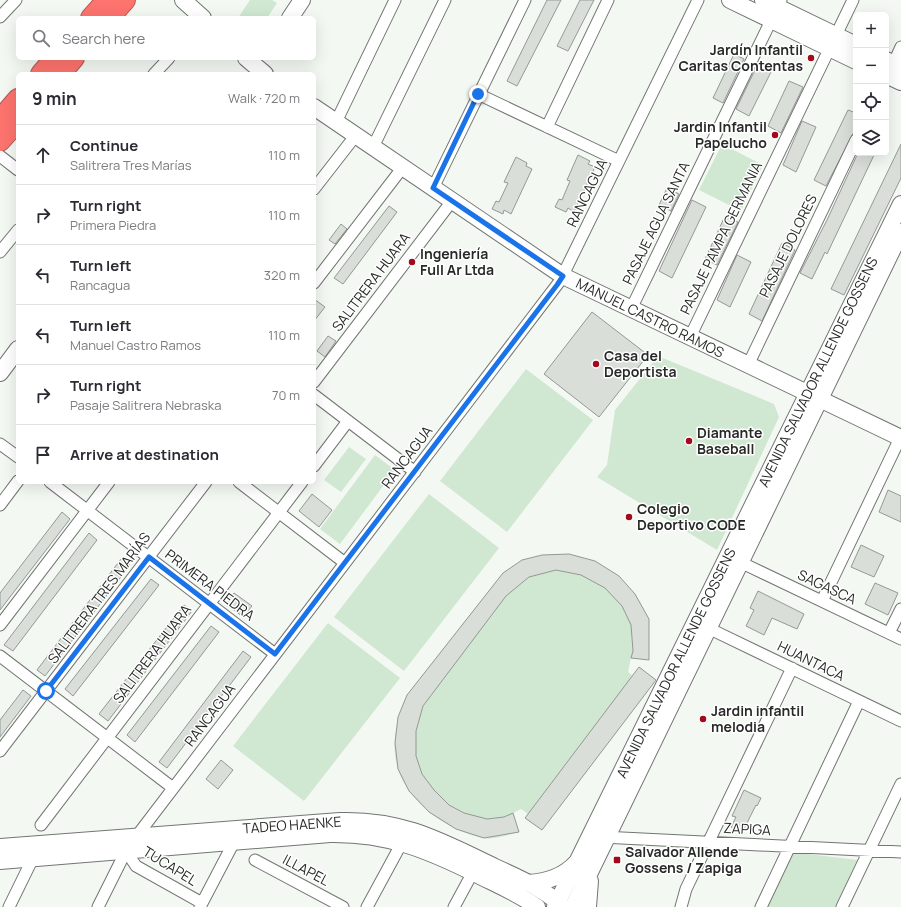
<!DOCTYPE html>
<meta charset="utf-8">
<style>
body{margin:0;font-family:Manrope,sans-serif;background:#f7f7f7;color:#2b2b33}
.controls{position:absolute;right:12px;top:12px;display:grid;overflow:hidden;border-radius:6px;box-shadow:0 4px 16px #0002}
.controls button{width:36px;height:36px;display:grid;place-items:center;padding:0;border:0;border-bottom:1px solid #e1e1e2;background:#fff;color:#2b2b33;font:20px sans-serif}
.stop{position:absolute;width:12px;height:12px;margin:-9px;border:3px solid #1a73e8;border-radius:50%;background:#fff}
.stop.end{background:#1a73e8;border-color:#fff;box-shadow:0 1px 4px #0008}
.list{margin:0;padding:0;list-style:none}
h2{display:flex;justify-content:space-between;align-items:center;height:52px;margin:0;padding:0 16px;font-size:17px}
h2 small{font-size:13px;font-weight:400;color:#7c7c81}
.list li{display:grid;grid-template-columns:26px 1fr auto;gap:12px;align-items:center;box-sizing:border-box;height:60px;padding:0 16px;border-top:1px solid #e1e1e2}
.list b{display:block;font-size:15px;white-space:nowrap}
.list p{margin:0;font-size:13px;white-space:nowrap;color:#7c7c81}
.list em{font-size:13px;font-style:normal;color:#7c7c81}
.icon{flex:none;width:22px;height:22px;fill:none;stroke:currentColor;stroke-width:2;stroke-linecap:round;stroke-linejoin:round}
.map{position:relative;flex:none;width:901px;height:907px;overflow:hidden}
.search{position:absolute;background:#fff;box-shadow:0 4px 16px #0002;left:16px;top:16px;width:300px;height:44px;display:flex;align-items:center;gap:10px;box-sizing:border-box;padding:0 14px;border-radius:6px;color:#7c7c81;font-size:15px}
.panel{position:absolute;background:#fff;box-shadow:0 4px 16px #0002;left:16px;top:72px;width:300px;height:412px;border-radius:6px}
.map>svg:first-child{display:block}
</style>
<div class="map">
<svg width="901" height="907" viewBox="0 0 901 907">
<rect width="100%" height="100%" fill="#f3f8f3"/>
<path fill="#d0e7d1" d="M 250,0 L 272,0 L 277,3 L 267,18 L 238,18 Z
M 722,144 L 763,165 L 741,211 L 699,190 Z
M 658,356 L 774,404 L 779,417 L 717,550 L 597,477 L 607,465 L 615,410 Z
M 526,369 L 593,420 L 507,532 L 440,481 Z
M 349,447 L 366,459 L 341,492 L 324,480 Z
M 375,455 L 395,470 L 340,544 L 320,529 Z
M 429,494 L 499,548 L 404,671 L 334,617 Z
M 569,554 L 595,561 L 619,576 L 635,594 L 649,619 L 649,660 L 631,658 L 628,672 L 633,676 L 639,667 L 656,680 L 542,830 L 525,818 L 528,814 L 521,809 L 513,813 L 519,832 C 508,835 494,840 483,838 C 448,831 409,804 398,769 C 390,744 397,718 407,695 L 503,573 C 529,555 539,555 569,554 Z
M 328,623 L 400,678 L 304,801 L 233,746 Z
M 791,852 L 858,860 L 837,907 L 764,907 Z"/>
<path fill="#d9ded9" stroke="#949995" d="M 547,0 L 561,0 L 517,86 L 507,81 Z
M 580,0 L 594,0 L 568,51 L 557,46 Z
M 734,54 L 744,59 L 723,103 L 713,98 Z
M 757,66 L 771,72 L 749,116 L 736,109 Z
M 789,81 L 803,87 L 781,133 L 768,126 Z
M 848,110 L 856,113 L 856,128 L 826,186 L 814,180 Z
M 802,121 L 816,127 L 796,172 L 783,165 Z
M 901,144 L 901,178 L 844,295 L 831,289 Z
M 858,153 L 870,153 L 874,155 L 827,254 L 825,252 L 812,279 L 800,273 L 827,220 Z
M 578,155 L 590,161 L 588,164 L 595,167 L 574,212 L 568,208 L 566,212 L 555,207 L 559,199 L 562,200 L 570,181 L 567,180 Z
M 516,157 L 527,163 L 526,166 L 532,169 L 511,214 L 504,210 L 503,214 L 492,209 L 496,201 L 499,202 L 508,183 L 504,182 Z
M 667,188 L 679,194 L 671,211 L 659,205 Z
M 692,200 L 706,207 L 672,278 L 659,271 Z
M 389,206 L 397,212 L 343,284 L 334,278 Z
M 725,216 L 738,222 L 717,265 L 705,259 Z
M 341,224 L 347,229 L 335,244 L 329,240 Z
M 782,243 L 795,250 L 762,321 L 749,314 Z
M 737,255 L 751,262 L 730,307 L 717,300 Z
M 314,299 L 325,307 L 314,321 Z
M 592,312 L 648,355 L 599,417 L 544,374 Z
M 328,336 L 336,341 L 325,357 L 317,351 Z
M 888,490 L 901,496 L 901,522 L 879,512 Z
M 312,494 L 332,510 L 319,527 L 299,511 Z
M 62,512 L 70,519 L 0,610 L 0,593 Z
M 89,533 L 97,540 L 13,651 L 4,645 Z
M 861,545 L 884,556 L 874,577 L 851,567 Z
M 569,554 L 595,561 L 619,576 L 635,594 L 649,619 L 649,660 L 631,658 L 633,651 L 631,625 L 622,606 L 605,588 L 581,575 L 556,570 L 529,577 L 506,596 L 423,706 L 416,731 L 416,756 L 422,774 L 434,790 L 449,805 L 464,813 L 487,819 L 504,817 L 513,813 L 519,832 L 484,838 L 456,829 L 429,812 L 409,791 L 398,769 L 395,743 L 398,717 L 407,695 L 503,573 L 522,560 L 542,555 Z
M 121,559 L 130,565 L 45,676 L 37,670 Z
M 151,579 L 159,585 L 73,696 L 65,689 Z
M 875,583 L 898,593 L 888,615 L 865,604 Z
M 758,591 L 804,614 L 797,629 L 772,618 L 764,635 L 746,626 L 754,610 L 750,608 Z
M 234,593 L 252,606 L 243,617 L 226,604 Z
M 184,605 L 192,611 L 108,721 L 99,714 Z
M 211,626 L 219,632 L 135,742 L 127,735 Z
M 243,651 L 251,657 L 167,768 L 159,762 Z
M 639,667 L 656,680 L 542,830 L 525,818 Z
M 23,690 L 31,696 L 0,737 L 0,720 Z
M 221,760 L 233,770 L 218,789 L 206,779 Z
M 744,790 L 761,798 L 757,806 L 756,805 L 742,833 L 731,827 L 736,817 L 732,816 Z"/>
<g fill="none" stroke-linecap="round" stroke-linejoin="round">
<g stroke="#727672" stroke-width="13">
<path id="street" d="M 0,17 L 16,0
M 891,69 L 901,47
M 154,74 L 169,58
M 478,94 L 619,161
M 336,122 L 395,0
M 547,127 L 608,0
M 373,147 L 445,0
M 0,156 L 18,170
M 433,188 L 525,0
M 314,189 L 356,135
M 0,252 L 18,230
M 314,283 L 403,167
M 631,309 L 781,0
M 690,337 L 853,0
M 748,365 L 856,140
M 314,382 L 452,201
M 314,395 L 415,472
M 0,444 L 18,457
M 314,466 L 348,421
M 50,482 L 275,654
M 239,482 L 345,563
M 0,505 L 18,481
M 740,562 L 901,639
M 822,601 L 901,436
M 0,625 L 109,482
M 708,628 L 901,721
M 889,633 L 901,609
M 0,656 L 173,788
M 0,751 L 206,482
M 41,825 L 302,482
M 602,837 L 901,852
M 126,851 L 136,866 L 202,903
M 255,860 L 343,907
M 9,907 L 33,858
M 98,907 L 126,851 L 136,837 L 560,281 L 698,0
M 200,907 L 234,842
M 367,907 L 405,837
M 454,907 L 473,872
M 681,907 L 686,889 L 792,668
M 761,907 L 859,701
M 842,907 L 901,784"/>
</g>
<g stroke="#727672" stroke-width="18">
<path id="secondary" d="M 183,0 L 203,18
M 730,0 L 856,61
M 763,0 L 856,45
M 290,18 L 302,0
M 246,58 L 265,74
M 886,60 L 901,67
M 886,75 L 901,82
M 314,107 L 563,276 L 901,438
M 0,373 L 18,349
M 0,847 L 340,821 C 402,819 441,841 495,867 C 519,878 545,889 563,907
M 0,861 L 330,834 C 387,833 428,850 478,875 C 498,885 519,894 537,907
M 528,883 C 546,882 563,877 576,863
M 555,907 L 901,204
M 573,907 L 901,232
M 588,907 L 590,881"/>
</g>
<g stroke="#b25956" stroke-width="22">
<path id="highway" d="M 91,18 L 107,0
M 109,18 L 125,0
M 41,74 L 55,58
M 60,74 L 74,58
M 0,120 L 18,99
M 0,141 L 18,121"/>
</g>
<use href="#street" stroke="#fff" stroke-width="11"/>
<use href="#secondary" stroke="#fff" stroke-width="16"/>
<use href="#highway" stroke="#fd736e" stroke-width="20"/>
</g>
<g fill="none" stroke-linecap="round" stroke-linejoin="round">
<path stroke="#1a73e8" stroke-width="5" d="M 46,691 L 149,557 L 275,654 L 557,285 L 563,276 L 433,188 L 478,94"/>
</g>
<g fill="#a3081c" stroke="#fff" stroke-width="1.5">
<circle cx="811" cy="58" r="4"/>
<circle cx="775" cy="135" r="4"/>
<circle cx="412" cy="262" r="4"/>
<circle cx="596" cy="364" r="4"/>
<circle cx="689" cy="441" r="4"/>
<circle cx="629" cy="517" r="4"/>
<circle cx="703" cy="719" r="4"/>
<rect x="613" y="856" width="8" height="8" rx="2"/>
</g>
<g text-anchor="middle" stroke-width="3" stroke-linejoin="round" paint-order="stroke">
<g font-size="14" font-weight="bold" fill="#282a28" stroke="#fff" text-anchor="start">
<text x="803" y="55" text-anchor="end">Jardín Infantil<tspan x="803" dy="16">Caritas Contentas</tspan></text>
<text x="767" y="132" text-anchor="end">Jardin Infantil<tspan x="767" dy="16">Papelucho</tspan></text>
<text x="420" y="259">Ingeniería<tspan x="420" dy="16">Full Ar Ltda</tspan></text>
<text x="604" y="361">Casa del<tspan x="604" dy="16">Deportista</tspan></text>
<text x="697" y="438">Diamante<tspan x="697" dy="16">Baseball</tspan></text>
<text x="637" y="514">Colegio<tspan x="637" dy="16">Deportivo CODE</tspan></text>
<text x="711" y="716">Jardin infantil<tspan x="711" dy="16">melodia</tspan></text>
<text x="625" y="857">Salvador Allende<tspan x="625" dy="16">Gossens / Zapiga</tspan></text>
</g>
<g font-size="14" fill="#282a28" stroke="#fff">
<text transform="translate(587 193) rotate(-64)" y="5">RANCAGUA</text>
<text transform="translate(656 223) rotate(-64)" y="5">PASAJE AGUA SANTA</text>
<text transform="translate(721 238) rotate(-64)" y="5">PASAJE PAMPA GERMANIA</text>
<text transform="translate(788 246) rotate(-64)" y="5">PASAJE DOLORES</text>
<text transform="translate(371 282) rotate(-53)" y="5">SALITRERA HUARA</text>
<text transform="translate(650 318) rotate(26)" y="5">MANUEL CASTRO RAMOS</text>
<text transform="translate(818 372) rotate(-64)" y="5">AVENIDA SALVADOR ALLENDE GOSSENS</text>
<text transform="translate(407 457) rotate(-53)" y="5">RANCAGUA</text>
<text transform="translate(210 585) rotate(37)" y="5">PRIMERA PIEDRA</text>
<text transform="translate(827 587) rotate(25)" y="5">SAGASCA</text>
<text transform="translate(99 598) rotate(-53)" y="5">SALITRERA TRES MARÍAS</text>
<text transform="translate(152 654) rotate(-53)" y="5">SALITRERA HUARA</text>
<text transform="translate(811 661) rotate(26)" y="5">HUANTACA</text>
<text transform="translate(676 663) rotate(-64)" y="5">AVENIDA SALVADOR ALLENDE GOSSENS</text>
<text transform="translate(210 715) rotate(-53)" y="5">RANCAGUA</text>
<text transform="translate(292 825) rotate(-4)" y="5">TADEO HAENKE</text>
<text transform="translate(747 829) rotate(3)" y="5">ZAPIGA</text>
<text transform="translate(170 866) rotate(32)" y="5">TUCAPEL</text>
<text transform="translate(306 870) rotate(28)" y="5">ILLAPEL</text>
</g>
</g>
</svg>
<div class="controls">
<button>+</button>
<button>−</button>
<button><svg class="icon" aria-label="locate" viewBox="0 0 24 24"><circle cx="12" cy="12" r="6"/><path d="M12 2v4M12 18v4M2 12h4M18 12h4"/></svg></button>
<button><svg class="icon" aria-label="layers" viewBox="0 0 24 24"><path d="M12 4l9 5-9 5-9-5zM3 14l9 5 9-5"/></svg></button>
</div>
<div class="stop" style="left:46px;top:691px"></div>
<div class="stop end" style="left:478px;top:94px"></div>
<div class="search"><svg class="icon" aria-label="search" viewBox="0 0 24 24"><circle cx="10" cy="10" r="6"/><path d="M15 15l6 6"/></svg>Search here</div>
<section class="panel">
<h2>9 min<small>Walk · 720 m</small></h2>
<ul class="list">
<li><svg class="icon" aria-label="ahead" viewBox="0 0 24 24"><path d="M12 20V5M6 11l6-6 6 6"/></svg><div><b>Continue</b><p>Salitrera Tres Marías</p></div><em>110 m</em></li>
<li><svg class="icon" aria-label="right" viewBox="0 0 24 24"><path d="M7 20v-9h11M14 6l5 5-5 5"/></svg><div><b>Turn right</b><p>Primera Piedra</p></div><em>110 m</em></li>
<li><svg class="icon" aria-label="left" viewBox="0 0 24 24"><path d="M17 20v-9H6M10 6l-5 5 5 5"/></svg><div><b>Turn left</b><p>Rancagua</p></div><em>320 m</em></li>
<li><svg class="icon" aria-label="left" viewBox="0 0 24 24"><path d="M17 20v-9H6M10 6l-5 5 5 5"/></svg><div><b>Turn left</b><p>Manuel Castro Ramos</p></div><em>110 m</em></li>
<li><svg class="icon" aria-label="right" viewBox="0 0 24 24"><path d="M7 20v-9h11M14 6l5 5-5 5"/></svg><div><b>Turn right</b><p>Pasaje Salitrera Nebraska</p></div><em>70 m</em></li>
<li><svg class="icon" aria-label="arrive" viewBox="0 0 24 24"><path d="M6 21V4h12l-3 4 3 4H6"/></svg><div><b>Arrive at destination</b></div></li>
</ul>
</section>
</div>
